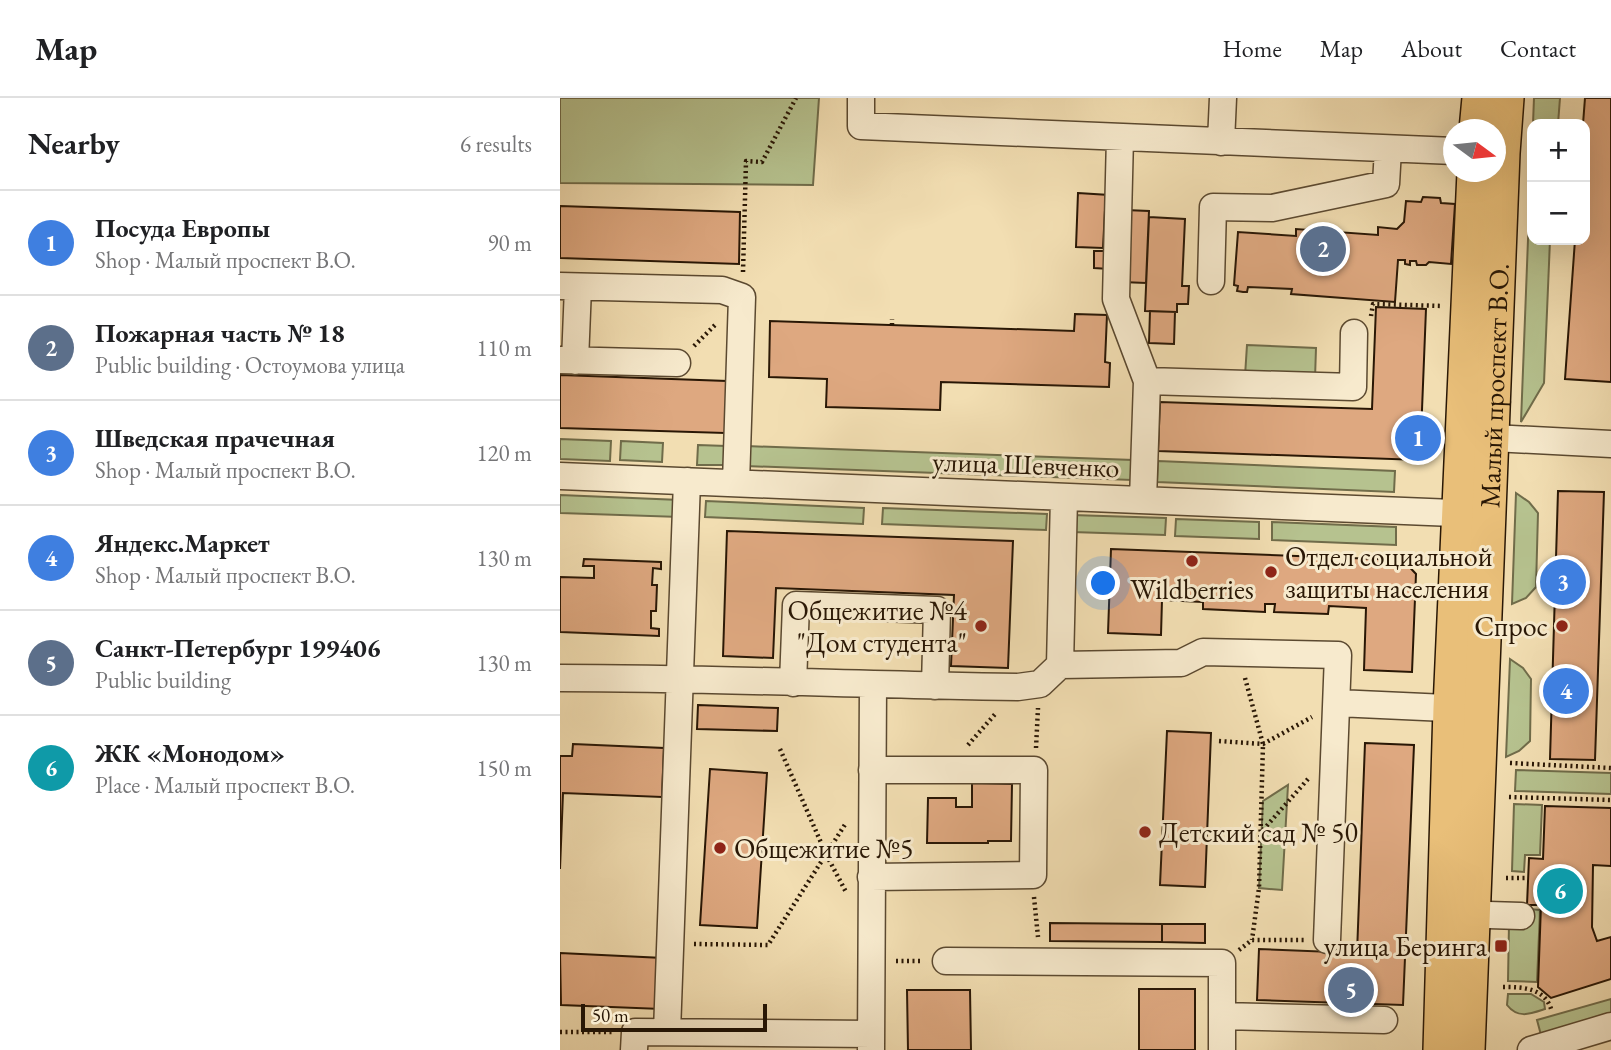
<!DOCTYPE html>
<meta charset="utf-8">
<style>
body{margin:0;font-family:"EB Garamond",serif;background:#f6f6f6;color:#202124}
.controls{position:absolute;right:21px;top:21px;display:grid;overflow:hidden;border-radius:14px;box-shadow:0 7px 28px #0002}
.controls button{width:63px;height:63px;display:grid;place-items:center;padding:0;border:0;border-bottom:2px solid #e0e0e0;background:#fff;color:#202124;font:35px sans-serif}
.compass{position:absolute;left:883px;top:21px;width:63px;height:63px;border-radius:50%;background:#fff;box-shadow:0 7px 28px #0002;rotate:105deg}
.scale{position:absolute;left:21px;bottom:18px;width:186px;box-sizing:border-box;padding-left:7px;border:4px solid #291705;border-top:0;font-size:19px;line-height:24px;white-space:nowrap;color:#291705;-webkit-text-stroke:5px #f7eacd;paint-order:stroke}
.you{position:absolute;left:544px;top:486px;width:24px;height:24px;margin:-18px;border:5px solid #fff;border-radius:50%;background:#1a73e8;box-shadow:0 0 0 10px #1a73e833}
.badge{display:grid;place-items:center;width:46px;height:46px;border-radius:50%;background:#b45309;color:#fff;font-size:23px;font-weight:700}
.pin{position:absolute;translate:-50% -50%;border:4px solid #fff;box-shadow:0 2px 7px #0006}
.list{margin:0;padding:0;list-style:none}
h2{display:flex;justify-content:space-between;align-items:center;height:91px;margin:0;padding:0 28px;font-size:30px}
h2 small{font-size:23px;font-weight:400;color:#757577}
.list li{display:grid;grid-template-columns:46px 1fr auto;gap:21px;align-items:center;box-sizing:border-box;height:105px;padding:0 28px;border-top:2px solid #e0e0e0}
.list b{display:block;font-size:26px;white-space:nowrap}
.list p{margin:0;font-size:23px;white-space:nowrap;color:#757577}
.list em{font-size:23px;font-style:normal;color:#757577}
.map{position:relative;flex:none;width:1051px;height:952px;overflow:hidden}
header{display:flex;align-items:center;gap:42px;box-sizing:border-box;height:98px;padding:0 35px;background:#fff;border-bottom:2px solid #e0e0e0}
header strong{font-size:33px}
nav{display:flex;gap:38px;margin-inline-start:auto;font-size:24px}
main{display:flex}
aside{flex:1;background:#fff}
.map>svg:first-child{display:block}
</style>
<header>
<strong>Map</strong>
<nav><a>Home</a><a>Map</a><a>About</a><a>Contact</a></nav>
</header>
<main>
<aside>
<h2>Nearby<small>6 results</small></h2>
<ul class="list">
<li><span class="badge" style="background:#3f7fe0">1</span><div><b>Посуда Европы</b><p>Shop · Малый проспект В.О.</p></div><em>90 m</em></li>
<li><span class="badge" style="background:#5c6f8a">2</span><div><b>Пожарная часть № 18</b><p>Public building · Остоумова улица</p></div><em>110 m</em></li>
<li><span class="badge" style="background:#3f7fe0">3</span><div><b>Шведская прачечная</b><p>Shop · Малый проспект В.О.</p></div><em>120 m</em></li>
<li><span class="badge" style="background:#3f7fe0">4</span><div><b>Яндекс.Маркет</b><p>Shop · Малый проспект В.О.</p></div><em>130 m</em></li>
<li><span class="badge" style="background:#5c6f8a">5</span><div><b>Санкт-Петербург 199406</b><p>Public building</p></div><em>130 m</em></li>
<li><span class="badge" style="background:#0f9aa8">6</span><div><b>ЖК «Монодом»</b><p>Place · Малый проспект В.О.</p></div><em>150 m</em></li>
</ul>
</aside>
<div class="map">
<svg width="1051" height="952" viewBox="0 0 1051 952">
<rect width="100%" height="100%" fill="#f2deb2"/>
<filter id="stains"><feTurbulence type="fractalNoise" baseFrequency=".00286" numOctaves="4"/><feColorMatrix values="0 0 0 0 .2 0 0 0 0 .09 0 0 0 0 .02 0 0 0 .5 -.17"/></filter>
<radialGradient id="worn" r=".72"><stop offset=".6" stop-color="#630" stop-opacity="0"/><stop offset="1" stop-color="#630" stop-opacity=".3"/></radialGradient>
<path fill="#b6c28f" stroke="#706c4a" stroke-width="2" d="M 0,0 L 259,0 L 253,87 L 0,85 Z
M 974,0 L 1000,0 L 998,26 L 973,26 Z
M 972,37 L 972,142 L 990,142 L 984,285 L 961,324 Z
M 687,247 L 756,250 L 755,281 L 685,278 Z
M 0,341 L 51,343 L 50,363 L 0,361 Z
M 61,343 L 103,345 L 102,364 L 60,362 Z
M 138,347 L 166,348 L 165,367 L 137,367 Z
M 186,348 L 573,362 L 572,382 L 185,368 Z
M 598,363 L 835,373 L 834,394 L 597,384 Z
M 956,395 L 969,404 L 978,415 L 976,489 L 966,500 L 952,506 Z
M 0,397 L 120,402 L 120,419 L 0,415 Z
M 146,403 L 304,410 L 303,426 L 145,419 Z
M 323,410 L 487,416 L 486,432 L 322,426 Z
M 512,417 L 606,420 L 605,437 L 512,434 Z
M 616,421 L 699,424 L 699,441 L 615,438 Z
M 712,424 L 836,429 L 836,447 L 712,442 Z
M 950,561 L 963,570 L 971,581 L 970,643 L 959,653 L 946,659 Z
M 956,672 L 1051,675 L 1051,696 L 955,693 Z
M 728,687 L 722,792 L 699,790 L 703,703 Z
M 954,706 L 982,707 L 980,757 L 965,757 L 964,774 L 952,773 Z
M 969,811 L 980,812 L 977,884 L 948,883 L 949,826 Z
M 948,896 L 971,896 L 984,904 L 985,911 C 970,916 958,921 947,907 Z
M 1051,901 L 1051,916 L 981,937 L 977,922 Z"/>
<path fill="#dea880" stroke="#291705" stroke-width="2" d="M 1025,0 L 1051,0 L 1051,284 L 1005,281 L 1015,142 L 1025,142 L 1025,26 L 1023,26 Z
M 518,95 L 549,97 L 548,112 L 545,112 L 543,150 L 516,149 Z
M 863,99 L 880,100 L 881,105 L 895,106 L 891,166 L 869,164 L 866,167 L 857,167 L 856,163 L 850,163 L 850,167 L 845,166 L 845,162 L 838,162 L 835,204 L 731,196 L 732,191 L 688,189 L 687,194 L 683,194 L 677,193 L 678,188 L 674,187 L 678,134 L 736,138 L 736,131 L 818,137 L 818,129 L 837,131 L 844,124 L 846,103 L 861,104 Z
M 0,108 L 180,114 L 179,166 L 0,160 Z
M 565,112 L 589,113 L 586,185 L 562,184 Z
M 589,119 L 625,121 L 622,188 L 629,188 L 628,206 L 617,206 L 617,214 L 585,213 Z
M 534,153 L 549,153 L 549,171 L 534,170 Z
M 816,209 L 866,211 L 860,362 L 598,353 L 600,304 L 812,311 Z
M 590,213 L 615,214 L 614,246 L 589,245 Z
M 515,216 L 547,217 L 545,264 L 550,265 L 549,289 L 381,284 L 380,312 L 266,309 L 267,281 L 209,279 L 210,223 L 514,233 Z
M 0,277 L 167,283 L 165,335 L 0,330 Z
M 998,393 L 1044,394 L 1035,662 L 990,661 Z
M 167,433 L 453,443 L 448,570 L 391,568 L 394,497 L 216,490 L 213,560 L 163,558 Z
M 551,451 L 843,462 L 856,476 L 852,574 L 804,572 L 806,510 L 769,508 L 768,516 L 714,514 L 715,506 L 705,506 L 705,514 L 643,511 L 643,504 L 602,502 L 601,537 L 548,535 Z
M 24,461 L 101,464 L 101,471 L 93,470 L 92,487 L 97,487 L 96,513 L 91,513 L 91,530 L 99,531 L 99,538 L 0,534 L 0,479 L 34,480 L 34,468 L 23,468 Z
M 138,607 L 218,610 L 217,633 L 137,631 Z
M 607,633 L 651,635 L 645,789 L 600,787 Z
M 805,645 L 854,647 L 843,907 L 697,902 L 699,851 L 797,855 Z
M 13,646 L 104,650 L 102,699 L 3,695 L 0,771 L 0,658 L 12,658 Z
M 150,671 L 207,675 L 197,830 L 140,827 Z
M 412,685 L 452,686 L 451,743 L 428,743 L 428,745 L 367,745 L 368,700 L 396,700 L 396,709 L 412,709 Z
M 985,708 L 1051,710 L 1051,768 L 1033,767 L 1032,829 L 1037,843 L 1051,839 L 1051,881 L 991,900 L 978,889 L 981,807 L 967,807 L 969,760 L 983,761 Z
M 490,825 L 602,826 L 602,844 L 490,843 Z
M 602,826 L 645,826 L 645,845 L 602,844 Z
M 0,855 L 103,860 L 101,911 L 1,907 Z
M 579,891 L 635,891 L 635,952 L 579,952 Z
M 347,892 L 410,892 L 411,952 L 348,952 Z"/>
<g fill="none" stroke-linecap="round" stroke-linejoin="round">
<g stroke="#5b4930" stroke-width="29">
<path id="minor" d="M 301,0 L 301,28 L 894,53
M 560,39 L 556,201 L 587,283 L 583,402
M 661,44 L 663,0
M 651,183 L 653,109 L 712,110 L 826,86 L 828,51
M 0,188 L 162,192 L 182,199 L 176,385
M 0,262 L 117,265
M 15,263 L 18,189
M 587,283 L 793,289 L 794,235
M 933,340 L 1051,346
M 0,378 L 918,416
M 500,567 L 504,399
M 0,580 C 153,580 306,587 458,589 L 480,586 L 500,567 L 621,565 L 643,554 L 778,557 L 767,842
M 233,585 L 236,507 L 377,512 L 375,588
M 777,605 L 908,611
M 311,779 L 473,777 L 474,672 L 312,672
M 896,816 L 961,818
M 386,863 L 662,865 L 662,952
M 662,918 L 824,922
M 107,934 L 127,383
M 74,952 L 75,934 L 311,936
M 311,952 L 313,588
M 971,952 L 1051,928"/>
</g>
<g stroke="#291705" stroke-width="36">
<g id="major">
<path d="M 916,32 L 919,0"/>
<path d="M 880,952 L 890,610 L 914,74"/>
<path id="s1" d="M 908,952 L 943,55 L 947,0"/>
</g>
</g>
<path stroke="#291705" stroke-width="4.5" stroke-dasharray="2 3.5" stroke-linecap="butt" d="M 183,174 L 186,63 L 202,64 L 236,0
M 811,218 L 813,206 L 883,208
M 332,227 L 332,221
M 134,248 L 157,225
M 685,580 L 703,646 L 699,790 L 692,842
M 659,643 L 703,646 L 752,619
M 408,647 L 437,614
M 476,650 L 478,610
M 220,651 L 266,756 L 286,794
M 950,665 L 1051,670
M 949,699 L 1051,702
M 703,732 L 748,681
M 946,780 L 968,780
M 474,799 L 478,839
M 134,846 L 208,847 L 286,725
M 679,852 L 692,842 L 744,842
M 336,863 L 362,863
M 943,889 C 964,889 986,890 992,914
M 0,934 L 53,934"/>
<use href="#minor" stroke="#f7eacd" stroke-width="26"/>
<use href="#major" stroke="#e9bf79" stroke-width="33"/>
</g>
<g fill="#8f2418" stroke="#f7eacd" stroke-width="2.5">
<circle cx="632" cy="463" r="7"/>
<circle cx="711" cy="474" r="7"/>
<circle cx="421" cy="528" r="7"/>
<circle cx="1002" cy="528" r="7"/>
<circle cx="585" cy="734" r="7"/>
<circle cx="160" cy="750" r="7"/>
<rect x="934" y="841" width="14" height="14" rx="3.5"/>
</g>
<g text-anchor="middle" stroke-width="6" stroke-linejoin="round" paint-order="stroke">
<g font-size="28" fill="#291705" stroke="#f7eacd">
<text dy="10" stroke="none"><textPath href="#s1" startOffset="665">Малый проспект В.О.</textPath></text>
<text transform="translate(466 366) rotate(2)" y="10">улица Шевченко</text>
</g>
<g font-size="28" fill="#291705" stroke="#f7eacd" text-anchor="start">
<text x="725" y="468">Отдел социальной<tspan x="725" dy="32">защиты населения</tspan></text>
<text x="632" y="501" text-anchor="middle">Wildberries</text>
<text x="407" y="522" text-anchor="end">Общежитие №4<tspan x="407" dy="32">"Дом студента"</tspan></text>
<text x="988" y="538" text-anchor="end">Спрос</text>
<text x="599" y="744">Детский сад № 50</text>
<text x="174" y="760">Общежитие №5</text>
<text x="927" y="858" text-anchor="end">улица Беринга</text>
</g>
</g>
<rect width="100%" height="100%" filter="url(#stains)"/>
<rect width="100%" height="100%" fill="url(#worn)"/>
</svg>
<div class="controls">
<button>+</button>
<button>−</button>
</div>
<svg class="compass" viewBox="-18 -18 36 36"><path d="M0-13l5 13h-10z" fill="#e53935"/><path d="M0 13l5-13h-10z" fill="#757577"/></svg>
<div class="scale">50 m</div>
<div class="you"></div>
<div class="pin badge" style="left:858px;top:340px;background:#3f7fe0">1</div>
<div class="pin badge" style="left:763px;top:151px;background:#5c6f8a">2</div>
<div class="pin badge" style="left:1003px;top:484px;background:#3f7fe0">3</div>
<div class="pin badge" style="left:1006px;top:593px;background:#3f7fe0">4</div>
<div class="pin badge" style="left:791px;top:892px;background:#5c6f8a">5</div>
<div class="pin badge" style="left:1000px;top:793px;background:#0f9aa8">6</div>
</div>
</main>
